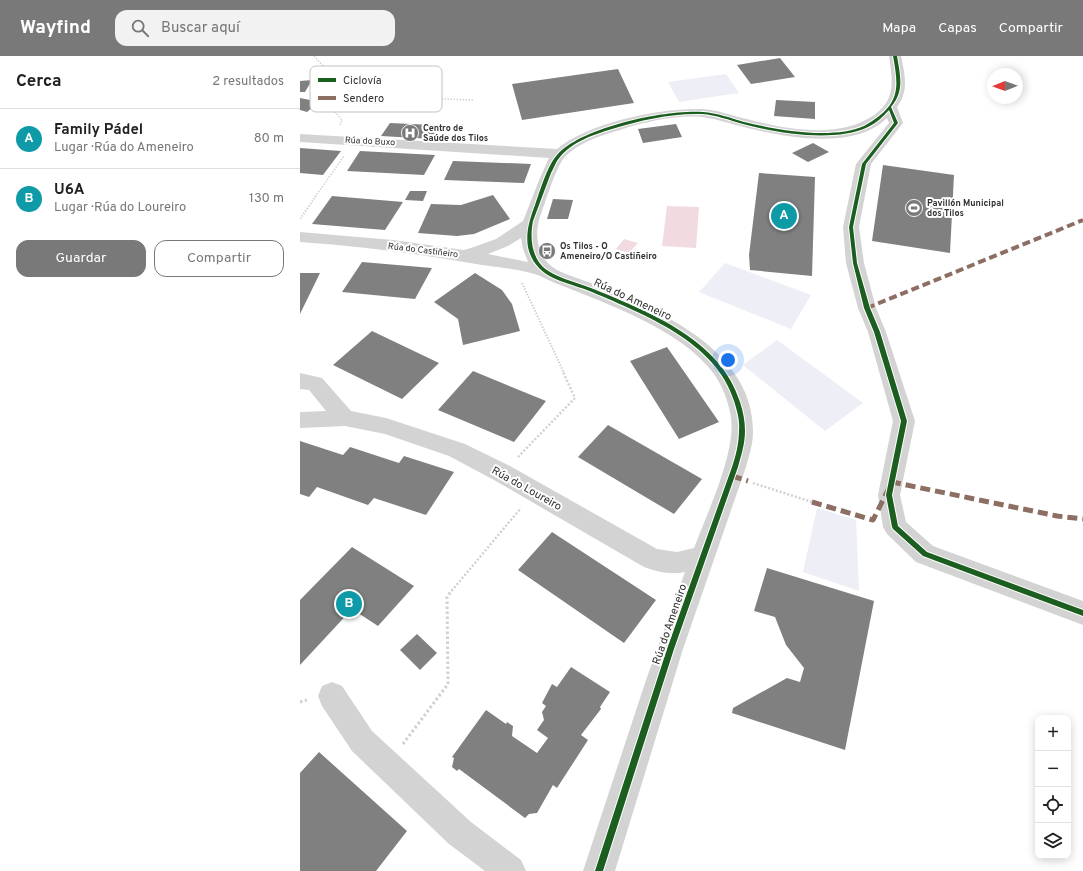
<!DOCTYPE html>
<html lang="es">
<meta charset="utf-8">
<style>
body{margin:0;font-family:Overpass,sans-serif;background:#f2f2f2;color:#222}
.controls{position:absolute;right:12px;bottom:12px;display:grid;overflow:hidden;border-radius:8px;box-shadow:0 2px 10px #0003}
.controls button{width:36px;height:36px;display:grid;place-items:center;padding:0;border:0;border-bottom:1px solid #e0e0e0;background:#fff;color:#222;font:20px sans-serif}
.compass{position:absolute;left:687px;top:12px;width:36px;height:36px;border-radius:50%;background:#fff;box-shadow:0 2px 10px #0003;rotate:269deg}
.you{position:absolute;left:428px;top:304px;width:14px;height:14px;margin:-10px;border:3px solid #fff;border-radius:50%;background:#1a73e8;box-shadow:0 0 0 6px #1a73e833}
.badge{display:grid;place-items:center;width:26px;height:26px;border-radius:50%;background:#797979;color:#fff;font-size:13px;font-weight:700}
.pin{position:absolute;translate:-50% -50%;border:2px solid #fff;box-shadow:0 1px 4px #0006}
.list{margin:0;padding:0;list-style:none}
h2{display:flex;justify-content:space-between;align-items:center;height:52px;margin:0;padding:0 16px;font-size:17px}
h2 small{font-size:13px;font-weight:400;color:#767676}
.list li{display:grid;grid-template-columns:26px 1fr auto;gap:12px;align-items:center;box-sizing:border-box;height:60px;padding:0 16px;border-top:1px solid #e0e0e0}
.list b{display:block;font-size:15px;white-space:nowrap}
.list p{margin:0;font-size:13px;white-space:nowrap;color:#767676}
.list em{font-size:13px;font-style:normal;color:#767676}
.actions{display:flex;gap:8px;padding:12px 16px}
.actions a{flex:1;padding:9px 0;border:1px solid #797979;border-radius:12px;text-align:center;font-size:14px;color:#797979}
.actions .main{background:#797979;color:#fff}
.icon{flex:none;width:22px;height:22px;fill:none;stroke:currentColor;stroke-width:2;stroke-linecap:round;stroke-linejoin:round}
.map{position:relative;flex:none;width:783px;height:815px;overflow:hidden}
header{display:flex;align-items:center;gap:24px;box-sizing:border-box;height:56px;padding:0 20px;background:#797979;color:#fff}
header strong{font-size:19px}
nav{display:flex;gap:22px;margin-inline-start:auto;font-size:14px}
.search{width:280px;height:36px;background:#f2f2f2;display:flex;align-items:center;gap:10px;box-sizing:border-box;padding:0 14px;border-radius:12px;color:#767676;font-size:15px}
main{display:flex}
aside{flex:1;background:#fff}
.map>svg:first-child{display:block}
</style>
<header>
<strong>Wayfind</strong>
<div class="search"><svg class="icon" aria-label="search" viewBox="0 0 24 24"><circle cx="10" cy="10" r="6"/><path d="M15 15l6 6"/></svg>Buscar aquí</div>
<nav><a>Mapa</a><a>Capas</a><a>Compartir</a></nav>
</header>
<main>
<aside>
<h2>Cerca<small>2 resultados</small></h2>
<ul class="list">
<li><span class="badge" style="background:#0f9aa8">A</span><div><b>Family Pádel</b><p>Lugar · Rúa do Ameneiro</p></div><em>80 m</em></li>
<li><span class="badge" style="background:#0f9aa8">B</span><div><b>U6A</b><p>Lugar · Rúa do Loureiro</p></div><em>130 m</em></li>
</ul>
<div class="actions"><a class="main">Guardar</a><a>Compartir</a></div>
</aside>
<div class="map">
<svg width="783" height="815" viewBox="0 0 783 815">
<rect width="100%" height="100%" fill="#fff"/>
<path fill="#eeeef6" d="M 426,18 L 439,37 L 379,46 L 368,26 Z
M 425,207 L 511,239 L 491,273 L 399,236 Z
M 477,284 L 563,347 L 525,375 L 443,309 Z
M 517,452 L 556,464 L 559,535 L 503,516 Z"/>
<path fill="#f2dbe0" d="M 367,150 L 399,151 L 396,192 L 362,190 Z
M 324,183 L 338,187 L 329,197 L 316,193 Z"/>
<path fill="#808080" d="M 480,2 L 495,21 L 451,28 L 437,9 Z
M 318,13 L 334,47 L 222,64 L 212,28 Z
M 12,24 L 5,36 L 0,36 L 0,25 Z
M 0,42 L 5,43 L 19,46 L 7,56 L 0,54 Z
M 476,44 L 515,46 L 515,63 L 474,60 Z
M 90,67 L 133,69 L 138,73 L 133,83 L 81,80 Z
M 376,68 L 382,81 L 343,87 L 338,73 Z
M 513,87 L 529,96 L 508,106 L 492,97 Z
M 0,92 L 41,95 L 23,119 L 0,117 Z
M 60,95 L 135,99 L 124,119 L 47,115 Z
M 153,105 L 231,108 L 224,127 L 144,124 Z
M 583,109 L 654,119 L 650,197 L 572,185 Z
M 459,117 L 515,121 L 512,220 L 450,214 L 449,199 Z
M 110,135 L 127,135 L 123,145 L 105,144 Z
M 193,139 L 210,163 L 174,178 L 157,180 L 118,177 L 131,148 L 161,149 Z
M 32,140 L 103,146 L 85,174 L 12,168 Z
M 253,143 L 273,144 L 268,163 L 247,163 Z
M 62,206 L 132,212 L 115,243 L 42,236 Z
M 0,217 L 20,217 L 0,258 Z
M 175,217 L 202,234 L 212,248 L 220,275 L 163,289 L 158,263 L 134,246 Z
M 72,275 L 139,307 L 102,343 L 33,309 Z
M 367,291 L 419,366 L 379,383 L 330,305 Z
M 173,315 L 246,345 L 214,386 L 138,354 Z
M 308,369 L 402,423 L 374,458 L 278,401 Z
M 0,385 L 43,399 L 50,391 L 99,407 L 104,400 L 154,416 L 126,459 L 74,442 L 68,449 L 17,431 L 9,441 L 0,438 Z
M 252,476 L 356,544 L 324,587 L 218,514 Z
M 52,491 L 114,530 L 78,570 L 52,553 L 0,609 L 0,544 Z
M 467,512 L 574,545 L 545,694 L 432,657 L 433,652 L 487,622 L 500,626 L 504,612 L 486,589 L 475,561 L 454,555 Z
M 117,578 L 137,597 L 120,614 L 100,594 Z
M 271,611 L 310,636 L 300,651 L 301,653 L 281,679 L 288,684 L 257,732 L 253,729 L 237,757 L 229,758 L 225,762 L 159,713 L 157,715 L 152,711 L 154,702 L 152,701 L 186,654 L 206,668 L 207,666 L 213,670 L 212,680 L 237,697 L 248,682 L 237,674 L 244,664 L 242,656 L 246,650 L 242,647 L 252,628 L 257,631 Z
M 19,696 L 107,775 L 76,815 L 0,815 L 0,717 Z"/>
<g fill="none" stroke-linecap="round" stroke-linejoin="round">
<path stroke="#d1d1d1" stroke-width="1.5" stroke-dasharray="1.5 1.5" stroke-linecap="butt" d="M 14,0 L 37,25 L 73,38 L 116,42 L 173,44
M 40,69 L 42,64 L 35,56 L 37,51 L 58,32
M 15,141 L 44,100"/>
<path stroke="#d1d1d1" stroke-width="2" stroke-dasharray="1.5 1.5" stroke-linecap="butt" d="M 0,163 L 16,140
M 222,227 L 264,317"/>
<path stroke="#d1d1d1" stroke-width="2.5" stroke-dasharray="2 2" stroke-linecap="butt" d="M 218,401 L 275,342 L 263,316
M 453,427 L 512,446
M 149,538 L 221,452"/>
<path stroke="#d1d1d1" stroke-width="3" stroke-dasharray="2.5 2.5" stroke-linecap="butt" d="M 0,646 L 7,644
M 103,688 L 148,628 L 147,541 L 150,537"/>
<path fill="#d3d3d3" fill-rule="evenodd" d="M 589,0 L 601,0 C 605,19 609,35 597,51 L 603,67 L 571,108 L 559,171 L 564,207 L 576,252 L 586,276 L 615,365 L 600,439 L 606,466 L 633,490 L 783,545 L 783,569 L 616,506 L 587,478 L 583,471 L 578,439 L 593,365 L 568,276 L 558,252 L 546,207 L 543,171 L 556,108 L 589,67 L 587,62 C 554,95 485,81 444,71 C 431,68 417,63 403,61 C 377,59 348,65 323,73 C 303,79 278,86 264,102 C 255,113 244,150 239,164 C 234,183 239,204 257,214 C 267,219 278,222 288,226 C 353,251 454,292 453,376 C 453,388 449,400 446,411 L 383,593 L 315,815 L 283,815 L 346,624 L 385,516 C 372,519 357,516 344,511 L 194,424 L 149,400 L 85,378 L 45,370 L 0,372 L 0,356 L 26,355 L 9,334 L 0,333 L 0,317 L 22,322 L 51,355 L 86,362 L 165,388 L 210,410 L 357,493 L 377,496 L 394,492 C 407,458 436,396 431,362 C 429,347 423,331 414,318 C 381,273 305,247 255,227 C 250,225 245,222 240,220 C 226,214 197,211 182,209 C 121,198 61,190 0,186 L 0,176 L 93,184 L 164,194 L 174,191 L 196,183 L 223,165 L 240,122 L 249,102 L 0,86 L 0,78 L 257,93 C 288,67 359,52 400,53 C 416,53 432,60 447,63 C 485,73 536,83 571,61 C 596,45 593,26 589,0 ZM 221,182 L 223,193 L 228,206 L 188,198 L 208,190 Z
M 32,626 L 42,630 L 72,675 L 171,766 L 221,804 L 226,815 L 185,815 L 149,788 L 52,695 L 22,650 L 18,640 L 22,630 Z"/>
<path stroke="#8d6e63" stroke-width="4" stroke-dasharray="8 4" stroke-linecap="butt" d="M 567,252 L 783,164"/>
<path stroke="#8d6e63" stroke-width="5" stroke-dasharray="10 5" stroke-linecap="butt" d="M 432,420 L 448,425
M 512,446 L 573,464 L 592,426 L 757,460 L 783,463"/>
<g stroke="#fff" stroke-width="2">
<path id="cycleway" d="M 593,0 L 597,0 C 600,19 605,35 591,51 L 598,67 L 566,108 L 553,171 L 557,207 L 570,252 L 580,276 L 607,365 L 592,439 L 598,470 L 627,496 L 783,554 L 783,560 L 623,500 L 593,473 L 592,471 L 586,439 L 601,365 L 574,276 L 564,252 L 553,207 L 549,171 L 562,108 L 594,67 L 589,54 C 583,61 576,67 568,71 C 534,87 477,77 443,68 C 429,64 416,59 402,58 C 372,57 341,64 312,73 C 295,78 272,86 260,101 C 256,105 254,112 251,117 C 245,133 239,149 233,165 C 230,180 231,199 243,211 C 255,222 280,227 296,234 C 351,257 421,284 440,346 C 443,355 445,365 445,375 C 445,388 441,400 438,411 L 374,593 L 303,815 L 295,815 L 367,593 L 432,411 C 436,399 439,387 439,374 C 440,364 437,355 434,345 C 416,286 345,259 292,236 C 276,229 251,225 239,212 C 221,193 227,170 235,149 C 240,135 247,110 257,99 C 281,71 367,53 403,56 C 417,57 431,62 444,66 C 478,74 532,84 564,70 C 568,68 572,65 575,63 C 601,45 598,28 593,0 Z"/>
</g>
<use href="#cycleway" fill="#1b5e20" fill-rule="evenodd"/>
</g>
<defs>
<g id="hospital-disc" transform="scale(0.9)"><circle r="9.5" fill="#797979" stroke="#fff"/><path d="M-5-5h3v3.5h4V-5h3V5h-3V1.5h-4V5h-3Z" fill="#fff"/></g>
<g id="stadium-disc" transform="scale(0.9)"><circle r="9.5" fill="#797979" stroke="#fff"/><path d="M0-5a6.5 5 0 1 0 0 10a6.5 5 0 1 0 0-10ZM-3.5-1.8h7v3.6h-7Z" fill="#fff"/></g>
<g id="bus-disc" transform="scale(0.9)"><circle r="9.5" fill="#797979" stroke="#fff"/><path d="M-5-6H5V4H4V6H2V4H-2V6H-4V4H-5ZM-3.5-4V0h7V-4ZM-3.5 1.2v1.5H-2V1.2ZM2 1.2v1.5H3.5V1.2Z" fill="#fff"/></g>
</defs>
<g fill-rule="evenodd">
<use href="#hospital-disc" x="110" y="77"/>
<use href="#stadium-disc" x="614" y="152"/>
<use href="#bus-disc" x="247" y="195"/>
</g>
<g text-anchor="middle" stroke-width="4" stroke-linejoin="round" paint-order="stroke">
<g font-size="9" font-weight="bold" fill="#313131" stroke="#fff" text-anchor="start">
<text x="123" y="75">Centro de<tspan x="123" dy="10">Saúde dos Tilos</tspan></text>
<text x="627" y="150">Pavillón Municipal<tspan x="627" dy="10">dos Tilos</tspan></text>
<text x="260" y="193">Os Tilos - O<tspan x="260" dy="10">Ameneiro/O Castiñeiro</tspan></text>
</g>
<g font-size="9" fill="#313131" stroke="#fff">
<text transform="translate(70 85) rotate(3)" y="3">Rúa do Buxo</text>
<text transform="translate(123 194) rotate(7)" y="3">Rúa do Castiñeiro</text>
</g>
<g font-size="11" fill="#313131" stroke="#fff">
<text transform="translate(333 243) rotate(25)" y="4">Rúa do Ameneiro</text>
<text transform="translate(227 432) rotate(29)" y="4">Rúa do Loureiro</text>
<text transform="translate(369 568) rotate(-71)" y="4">Rúa do Ameneiro</text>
</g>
</g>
<rect x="10" y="10" width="132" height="46" rx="6" fill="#fff" stroke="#c1c1c1" stroke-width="1"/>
<rect x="18" y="22" width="18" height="4" fill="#1b5e20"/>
<rect x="18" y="40" width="18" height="4" fill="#8d6e63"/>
<g font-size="11" fill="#313131">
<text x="43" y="28">Ciclovía</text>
<text x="43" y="46">Sendero</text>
</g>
</svg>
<div class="controls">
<button>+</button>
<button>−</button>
<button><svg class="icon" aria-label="locate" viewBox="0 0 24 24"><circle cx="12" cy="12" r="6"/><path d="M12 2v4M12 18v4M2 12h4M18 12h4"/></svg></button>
<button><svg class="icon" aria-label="layers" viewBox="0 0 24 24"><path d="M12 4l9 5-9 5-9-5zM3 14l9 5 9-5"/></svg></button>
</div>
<svg class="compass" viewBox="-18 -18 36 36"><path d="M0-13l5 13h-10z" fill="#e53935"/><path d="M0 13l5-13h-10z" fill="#767676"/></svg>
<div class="you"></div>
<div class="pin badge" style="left:484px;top:160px;background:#0f9aa8">A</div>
<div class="pin badge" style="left:49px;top:548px;background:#0f9aa8">B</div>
</div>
</main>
